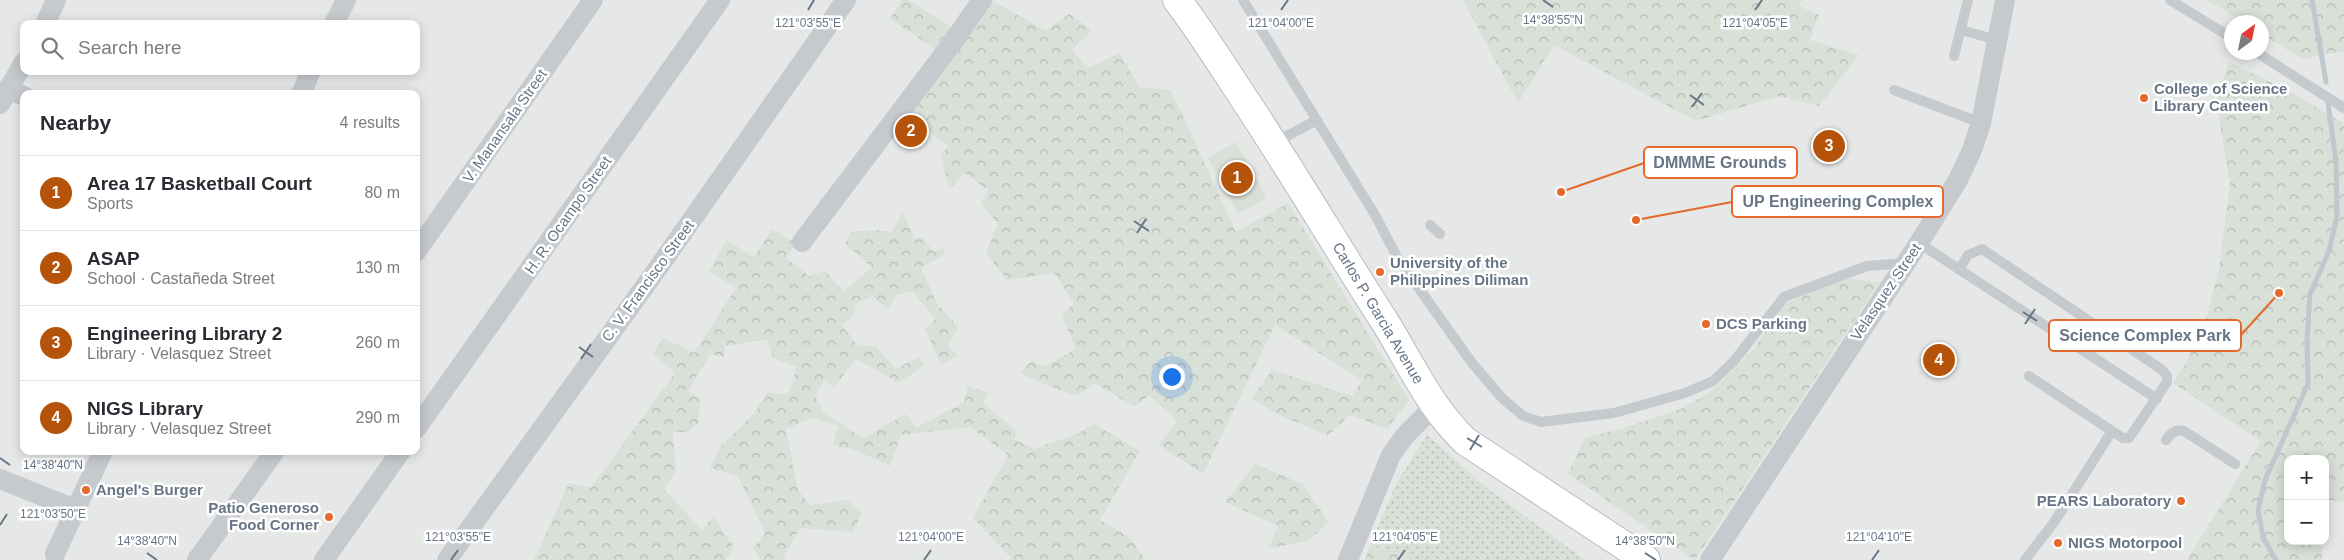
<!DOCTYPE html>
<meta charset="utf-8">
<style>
body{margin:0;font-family:Arial,sans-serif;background:#f7f7f7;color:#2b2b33}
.controls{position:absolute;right:15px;bottom:15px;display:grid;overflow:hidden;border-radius:10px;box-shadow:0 2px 12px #0003}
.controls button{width:45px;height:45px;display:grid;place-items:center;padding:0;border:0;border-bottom:1px solid #e1e1e2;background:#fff;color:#2b2b33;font:25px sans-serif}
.compass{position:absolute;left:2224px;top:15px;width:45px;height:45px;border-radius:50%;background:#fff;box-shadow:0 2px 12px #0003;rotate:33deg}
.you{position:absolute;left:1171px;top:376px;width:18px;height:18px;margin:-12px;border:4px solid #fff;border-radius:50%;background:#1a73e8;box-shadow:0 0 0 8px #1a73e833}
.badge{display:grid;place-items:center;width:32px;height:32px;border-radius:50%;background:#b45309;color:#fff;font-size:16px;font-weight:700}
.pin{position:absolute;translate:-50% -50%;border:2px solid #fff;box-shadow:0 1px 5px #0006}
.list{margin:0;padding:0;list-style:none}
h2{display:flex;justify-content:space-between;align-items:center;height:65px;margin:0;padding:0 20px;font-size:21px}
h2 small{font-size:16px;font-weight:400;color:#7c7c81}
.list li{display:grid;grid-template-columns:32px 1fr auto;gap:15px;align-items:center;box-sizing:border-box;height:75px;padding:0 20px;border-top:1px solid #e1e1e2}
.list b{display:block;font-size:19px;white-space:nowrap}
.list p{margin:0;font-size:16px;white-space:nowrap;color:#7c7c81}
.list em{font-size:16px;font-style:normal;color:#7c7c81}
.icon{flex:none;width:28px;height:28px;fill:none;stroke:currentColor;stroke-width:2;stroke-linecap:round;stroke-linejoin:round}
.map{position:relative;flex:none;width:2344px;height:560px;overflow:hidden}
.search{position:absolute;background:#fff;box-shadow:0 2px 12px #0003;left:20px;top:20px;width:400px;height:55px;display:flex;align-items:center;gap:12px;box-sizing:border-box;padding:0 18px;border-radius:10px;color:#7c7c81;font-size:19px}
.panel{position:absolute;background:#fff;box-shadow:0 2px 12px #0003;left:20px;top:90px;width:400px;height:365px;border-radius:10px}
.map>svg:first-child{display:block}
</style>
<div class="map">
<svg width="2344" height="560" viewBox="0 0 2344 560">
<defs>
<pattern id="grass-dots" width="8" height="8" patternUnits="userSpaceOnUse" patternTransform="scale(1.25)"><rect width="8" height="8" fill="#d9e0d7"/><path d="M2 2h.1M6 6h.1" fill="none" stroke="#b4bab4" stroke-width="1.8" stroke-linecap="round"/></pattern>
<pattern id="forest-crowns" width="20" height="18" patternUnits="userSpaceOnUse" patternTransform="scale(1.25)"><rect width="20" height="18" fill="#d9e0d7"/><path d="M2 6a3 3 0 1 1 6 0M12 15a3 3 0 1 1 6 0" fill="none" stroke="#b4bab4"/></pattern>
</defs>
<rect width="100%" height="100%" fill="#f8f8f6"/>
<path fill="#e6e7e7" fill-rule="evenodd" d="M 0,0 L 2344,0 L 2344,560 L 0,560 ZM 2232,22 L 2262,22 L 2262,52 L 2232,52 ZM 24,24 L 416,24 L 416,71 L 24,71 ZM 24,94 L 416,94 L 416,451 L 24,451 ZM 2288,459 L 2325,459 L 2325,541 L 2288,541 Z"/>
<path fill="url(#grass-dots)" d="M 1427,435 L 1487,488 L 1585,560 L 1418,560 L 1371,543 L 1397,482 Z"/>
<path fill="url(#forest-crowns)" d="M 902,0 L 908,0 L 965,35 L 991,0 L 1046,31 L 1069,14 L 1092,30 L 1072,50 L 1088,68 L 1120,53 L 1139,87 L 1171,90 L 1236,232 L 1288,203 L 1409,400 L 1387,429 L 1350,415 L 1328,435 L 1280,416 L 1252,398 L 1272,370 L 1352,396 L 1362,380 L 1275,325 L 1203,474 L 1159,445 L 1177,421 L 1149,395 L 1135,407 L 1094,383 L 1077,396 L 1044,384 L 1020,373 L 1031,361 L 1045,366 L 1076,349 L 1062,316 L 1074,303 L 1054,273 L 1007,280 L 986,253 L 998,224 L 981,203 L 988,190 L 965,173 L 949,189 L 941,156 L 948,146 L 895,106 L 935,49 L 890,19 Z
M 1463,0 L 1801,0 L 1799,6 L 1819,15 L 1810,40 L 1859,55 L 1819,106 L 1779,96 L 1696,121 L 1554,45 L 1518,103 Z
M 2207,0 L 2344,0 L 2344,51 L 2302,59 L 2262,34 L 2262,22 L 2244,22 Z
M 2229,62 L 2286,89 L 2343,123 L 2344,127 L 2344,501 L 2327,500 L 2325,516 L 2325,459 L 2288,459 L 2288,541 L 2323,541 L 2322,560 L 2187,560 L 2261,441 L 2173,383 L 2186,363 L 2207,316 L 2219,269 L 2230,183 L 2216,99 Z
M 903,212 L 914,239 L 922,237 L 933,251 L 944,248 L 944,255 L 921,267 L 936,302 L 958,327 L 948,346 L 958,356 L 941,365 L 925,329 L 935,319 L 913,291 L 896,295 L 888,309 L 872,296 L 856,304 L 854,315 L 842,325 L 858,346 L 876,346 L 896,369 L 919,357 L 924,365 L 900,383 L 856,359 L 834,387 L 824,380 L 815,396 L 824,413 L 863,438 L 906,414 L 916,428 L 964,402 L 968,386 L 989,393 L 983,403 L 1017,432 L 1014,439 L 1034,449 L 1077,434 L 1094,424 L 1140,451 L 1100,520 L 1129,537 L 1146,560 L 1010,560 L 1011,558 L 973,518 L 1008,455 L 970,427 L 901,435 L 890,466 L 853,449 L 833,445 L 838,426 L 813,417 L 786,429 L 798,490 L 810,505 L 848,500 L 862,513 L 853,532 L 800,528 L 784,555 L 786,560 L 761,560 L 753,548 L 765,533 L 738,476 L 710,468 L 721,446 L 754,414 L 767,392 L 788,395 L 797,367 L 773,358 L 767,339 L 725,346 L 724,357 L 710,354 L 688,391 L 701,399 L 698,423 L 688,432 L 673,432 L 676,472 L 664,489 L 702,530 L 713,516 L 734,547 L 726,560 L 534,560 L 569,483 L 591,488 L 675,373 L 653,354 L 663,338 L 694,353 L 736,288 L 709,271 L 727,240 L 754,257 L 772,229 L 796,243 L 786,258 L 809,276 L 825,271 L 844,292 L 872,267 L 845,244 L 851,232 L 875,230 L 892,232 Z
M 1847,278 L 1879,283 L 1695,560 L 1568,474 L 1585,438 L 1624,428 L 1681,409 L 1713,390 L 1754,349 L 1784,304 Z
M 1255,464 L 1303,484 L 1328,522 L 1310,540 L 1268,549 L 1278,526 L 1225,502 Z
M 1371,543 L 1418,560 L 1365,560 Z"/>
<path fill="#d9e0d7" d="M 1236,142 L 1267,198 L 1238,214 L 1208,158 Z"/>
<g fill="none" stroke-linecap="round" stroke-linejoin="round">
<path stroke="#bfc8cd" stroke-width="5" d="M 2312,0 L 2326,82
M 2276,560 L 2263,537 L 2258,510 L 2265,480 L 2308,384 L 2307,342 L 2310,294 L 2329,251 L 2337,216 L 2336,161 L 2328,103"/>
<g stroke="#b8bcc2" stroke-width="30">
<path id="secondary" d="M 1177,0 C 1200,30 1220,62 1241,94 C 1291,169 1336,246 1385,322 C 1411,364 1429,406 1465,441 L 1646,560"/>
</g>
<path stroke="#c6c9cd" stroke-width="10" d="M 1243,0 L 1375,215 L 1398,259 L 1472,363 L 1502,398 L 1523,416 L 1541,422 L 1614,413 L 1685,393 L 1713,381 L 1734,361 L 1784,297 L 1867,266 L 1905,263
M 2170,0 L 2232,38
M 1961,30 L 1997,40
M 2256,52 L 2344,108
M 1954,56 L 1968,0
M 1894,90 L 1981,123
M 1274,143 L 1317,120
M 1430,225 L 1440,234
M 1919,243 L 2157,399
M 1959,270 L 1968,255 L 1982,249 L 2161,369 L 2167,376 L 2167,382 L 2129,438 L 2123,438 L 2112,431 L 2029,376
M 2166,440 C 2171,433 2175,429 2184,431 L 2235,464
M 2025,560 L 2055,521 L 2112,431"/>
<path stroke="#c6c9cd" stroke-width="20" d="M 45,24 L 56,0
M 334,24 L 346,0
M 7,89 L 24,96
M 301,94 L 311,71
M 0,104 L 24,62
M 802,242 L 950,46 L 982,0
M 416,252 L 593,0
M 416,429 L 720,0
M 0,479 L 75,509
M 55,554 L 103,451
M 197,560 L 275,451
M 324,560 L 401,451
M 447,560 L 658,268 L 846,0
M 1348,560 L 1391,455 L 1404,437 L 1434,406
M 1710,560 L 1919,243 L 1958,180 L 1972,150 L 1981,123 L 2005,0"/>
<use href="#secondary" stroke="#fff" stroke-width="28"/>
</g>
<path fill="none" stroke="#677587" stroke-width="2" d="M 1543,0 L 1553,7M 808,10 L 814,0M 1281,10 L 1288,0M 1755,10 L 1762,0M 1690,95 L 1704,105M 1692,107 L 1702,93M 1134,221 L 1149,231M 1137,233 L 1146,219M 2023,312 L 2037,321M 2025,324 L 2035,309M 579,347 L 593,357M 581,359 L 591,344M 1467,438 L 1482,447M 1470,450 L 1479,435M 0,458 L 10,465M 0,525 L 7,514M 147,553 L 157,560M 1645,553 L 1656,560M 451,560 L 458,550M 924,560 L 931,550M 1398,560 L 1405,550M 1872,560 L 1879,550"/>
<g fill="#e4692a" stroke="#fff" stroke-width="2">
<circle cx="2144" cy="98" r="5"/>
<circle cx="1380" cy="272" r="5"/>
<circle cx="1706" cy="324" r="5"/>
<circle cx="86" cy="490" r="5"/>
<circle cx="2181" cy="501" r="5"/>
<circle cx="329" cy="517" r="5"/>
<circle cx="2058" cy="543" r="5"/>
</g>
<g text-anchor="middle" stroke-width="5" stroke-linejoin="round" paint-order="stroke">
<g font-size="15" font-weight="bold" fill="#677587" stroke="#fff" text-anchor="start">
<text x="2154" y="94">College of Science<tspan x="2154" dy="17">Library Canteen</tspan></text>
<text x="1390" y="268">University of the<tspan x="1390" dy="17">Philippines Diliman</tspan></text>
<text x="1716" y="329">DCS Parking</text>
<text x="96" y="495">Angel's Burger</text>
<text x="2171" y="506" text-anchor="end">PEARS Laboratory</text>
<text x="319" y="513" text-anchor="end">Patio Generoso<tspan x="319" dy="17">Food Corner</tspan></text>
<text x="2068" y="548">NIGS Motorpool</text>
</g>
<g font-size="15" fill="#677587" stroke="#fff">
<text transform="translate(505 126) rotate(-55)" y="5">V. Manansala Street</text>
<text transform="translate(568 215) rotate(-55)" y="5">H. R. Ocampo Street</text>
<text transform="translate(648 281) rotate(-54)" y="5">C. V. Francisco Street</text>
<text transform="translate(1886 292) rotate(-56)" y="5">Velasquez Street</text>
<text transform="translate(1378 313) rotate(59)" y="5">Carlos P. Garcia Avenue</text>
</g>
</g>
<g font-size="12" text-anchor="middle" fill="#677587" stroke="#fff" stroke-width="5" stroke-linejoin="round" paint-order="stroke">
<text x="1553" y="24">14°38'55"N</text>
<text x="808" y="27">121°03'55"E</text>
<text x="1281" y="27">121°04'00"E</text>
<text x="1755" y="27">121°04'05"E</text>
<text x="53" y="469">14°38'40"N</text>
<text x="53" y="518">121°03'50"E</text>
<text x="458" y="541">121°03'55"E</text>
<text x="931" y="541">121°04'00"E</text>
<text x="1405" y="541">121°04'05"E</text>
<text x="1879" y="541">121°04'10"E</text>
<text x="147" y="545">14°38'40"N</text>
<text x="1645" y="545">14°38'50"N</text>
</g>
<path fill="none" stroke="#e4692a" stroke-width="2" d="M1561 192L1644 163M1636 220L1732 202M2279 293L2241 335"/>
<g fill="#e4692a" stroke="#fff" stroke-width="2">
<circle cx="1561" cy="192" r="5"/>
<circle cx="1636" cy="220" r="5"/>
<circle cx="2279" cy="293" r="5"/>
</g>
<g fill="#fff" stroke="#e4692a" stroke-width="2">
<rect x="1644" y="147" width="153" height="31" rx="5"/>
<rect x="1732" y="186" width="211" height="31" rx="5"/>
<rect x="2049" y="320" width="192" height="31" rx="5"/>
</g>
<g font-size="16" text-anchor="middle" font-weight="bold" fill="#677587">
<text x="1720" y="168">DMMME Grounds</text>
<text x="1838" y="207">UP Engineering Complex</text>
<text x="2145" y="341">Science Complex Park</text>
</g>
</svg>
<div class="controls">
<button>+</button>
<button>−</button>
</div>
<svg class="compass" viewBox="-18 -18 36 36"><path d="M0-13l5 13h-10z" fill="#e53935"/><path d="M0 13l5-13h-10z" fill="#7c7c81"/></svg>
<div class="you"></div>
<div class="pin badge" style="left:1237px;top:178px">1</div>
<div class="pin badge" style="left:911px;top:131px">2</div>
<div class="pin badge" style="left:1829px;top:146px">3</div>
<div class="pin badge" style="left:1939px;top:360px">4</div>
<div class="search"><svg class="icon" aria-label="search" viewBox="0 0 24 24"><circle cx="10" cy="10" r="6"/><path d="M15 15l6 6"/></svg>Search here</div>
<section class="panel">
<h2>Nearby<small>4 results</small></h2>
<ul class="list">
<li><span class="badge">1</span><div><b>Area 17 Basketball Court</b><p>Sports</p></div><em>80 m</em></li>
<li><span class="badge">2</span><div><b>ASAP</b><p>School · Castañeda Street</p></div><em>130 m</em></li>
<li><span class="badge">3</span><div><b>Engineering Library 2</b><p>Library · Velasquez Street</p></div><em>260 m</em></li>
<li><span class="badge">4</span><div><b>NIGS Library</b><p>Library · Velasquez Street</p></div><em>290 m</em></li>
</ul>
</section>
</div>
